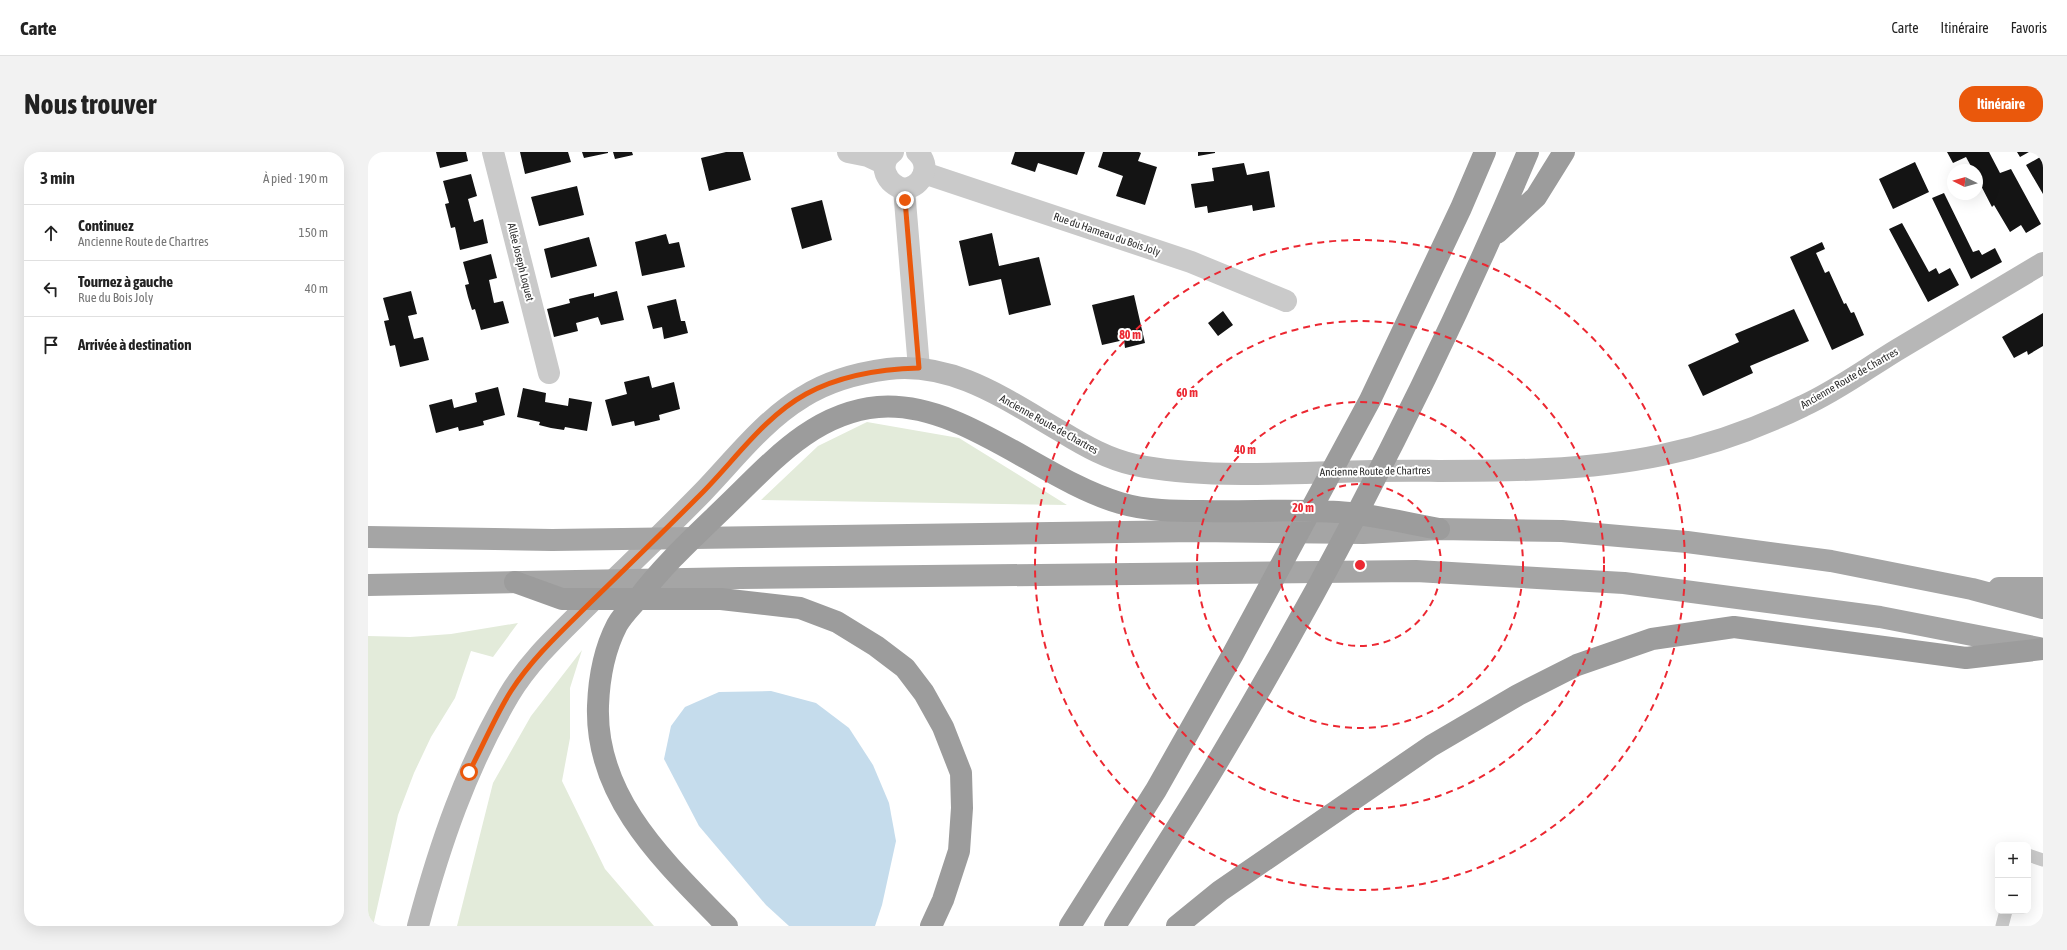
<!DOCTYPE html>
<html lang="fr">
<meta charset="utf-8">
<style>
body{margin:0;font-family:"Asap Condensed",sans-serif;background:#f2f2f2;color:#222}
.controls{position:absolute;right:12px;bottom:12px;display:grid;overflow:hidden;border-radius:8px;box-shadow:0 4px 16px #0002}
.controls button{width:36px;height:36px;display:grid;place-items:center;padding:0;border:0;border-bottom:1px solid #e0e0e0;background:#fff;color:#222;font:20px sans-serif}
.compass{position:absolute;left:1579px;top:12px;width:36px;height:36px;border-radius:50%;background:#fff;box-shadow:0 4px 16px #0002;rotate:275deg}
.stop{position:absolute;width:12px;height:12px;margin:-9px;border:3px solid #ea580c;border-radius:50%;background:#fff}
.stop.end{background:#ea580c;border-color:#fff;box-shadow:0 1px 4px #0008}
.list{margin:0;padding:0;list-style:none}
h2{display:flex;justify-content:space-between;align-items:center;height:52px;margin:0;padding:0 16px;font-size:17px}
h2 small{font-size:13px;font-weight:400;color:#767676}
.list li{display:grid;grid-template-columns:26px 1fr auto;gap:12px;align-items:center;box-sizing:border-box;height:56px;padding:0 16px;border-top:1px solid #e0e0e0}
.list b{display:block;font-size:15px;white-space:nowrap}
.list p{margin:0;font-size:13px;white-space:nowrap;color:#767676}
.list em{font-size:13px;font-style:normal;color:#767676}
.icon{flex:none;width:22px;height:22px;fill:none;stroke:currentColor;stroke-width:2;stroke-linecap:round;stroke-linejoin:round}
.map{position:relative;flex:none;width:1675px;height:774px;overflow:hidden;border-radius:16px}
header{display:flex;align-items:center;gap:24px;box-sizing:border-box;height:56px;padding:0 20px;background:#fff;border-bottom:1px solid #e0e0e0}
header strong{font-size:19px}
nav{display:flex;gap:22px;margin-inline-start:auto;font-size:14px}
.intro{display:flex;align-items:center;justify-content:space-between;box-sizing:border-box;height:96px;padding:0 24px}
h1{margin:0;font-size:28px}
.button{padding:10px 18px;border-radius:16px;background:#ea580c;color:#fff;font-size:14px;font-weight:700}
main{display:flex;gap:24px;padding:0 24px}
aside{flex:1;background:#fff;border-radius:16px;box-shadow:0 4px 16px #0002}
.map>svg:first-child{display:block}
</style>
<header>
<strong>Carte</strong>
<nav><a>Carte</a><a>Itinéraire</a><a>Favoris</a></nav>
</header>
<div class="intro"><h1>Nous trouver</h1><a class="button">Itinéraire</a></div>
<main>
<aside>
<h2>3 min<small>À pied · 190 m</small></h2>
<ul class="list">
<li><svg class="icon" aria-label="ahead" viewBox="0 0 24 24"><path d="M12 20V5M6 11l6-6 6 6"/></svg><div><b>Continuez</b><p>Ancienne Route de Chartres</p></div><em>150 m</em></li>
<li><svg class="icon" aria-label="left" viewBox="0 0 24 24"><path d="M17 20v-9H6M10 6l-5 5 5 5"/></svg><div><b>Tournez à gauche</b><p>Rue du Bois Joly</p></div><em>40 m</em></li>
<li><svg class="icon" aria-label="arrive" viewBox="0 0 24 24"><path d="M6 21V4h12l-3 4 3 4H6"/></svg><div><b>Arrivée à destination</b></div></li>
</ul>
</aside>
<div class="map">
<svg width="1675" height="774" viewBox="0 0 1675 774">
<rect width="100%" height="100%" fill="#fff"/>
<path fill="#e3ebda" d="M 499,270 L 591,286 L 699,353 L 393,348 L 450,294 Z
M 150,471 L 125,505 L 103,499 L 87,546 L 63,585 L 46,621 L 30,663 L 5,774 L 0,774 L 0,484 L 42,485 L 83,482 Z
M 214,498 L 202,536 L 202,586 L 194,629 L 237,717 L 286,774 L 89,774 L 125,631 L 163,564 Z"/>
<path fill="#c5dcec" d="M 403,539 L 448,551 L 481,576 L 505,613 L 521,651 L 528,689 L 514,753 L 507,774 L 421,774 L 398,753 L 331,674 L 296,607 L 303,574 L 317,555 L 351,540 Z"/>
<path fill="#141414" d="M 68,0 L 98,0 L 100,9 L 72,16 Z
M 152,0 L 200,0 L 203,10 L 157,22 Z
M 214,0 L 240,0 L 240,1 L 216,6 Z
M 245,0 L 264,0 L 265,3 L 247,7 Z
M 358,0 L 375,0 L 383,28 L 341,39 L 333,6 Z
M 647,0 L 717,0 L 709,23 L 670,11 L 667,20 L 643,12 Z
M 735,0 L 771,0 L 773,1 L 770,9 L 789,15 L 777,53 L 748,44 L 755,24 L 730,15 Z
M 830,0 L 847,0 L 847,1 L 830,4 Z
M 1579,0 L 1621,0 L 1632,21 L 1643,17 L 1673,72 L 1658,81 L 1653,73 L 1642,80 L 1626,53 L 1624,55 L 1609,26 L 1609,18 L 1605,18 L 1598,5 L 1585,11 Z
M 1649,0 L 1661,0 L 1652,5 Z
M 1674,4 L 1675,7 L 1675,42 L 1658,13 Z
M 1547,10 L 1561,40 L 1525,57 L 1511,27 Z
M 876,11 L 879,23 L 901,19 L 907,55 L 885,59 L 884,53 L 840,61 L 839,54 L 827,56 L 823,32 L 846,29 L 844,16 Z
M 103,22 L 109,44 L 100,47 L 106,70 L 115,67 L 120,91 L 92,98 L 87,75 L 83,76 L 77,52 L 81,51 L 75,29 Z
M 209,34 L 216,63 L 171,74 L 163,45 Z
M 1576,41 L 1605,100 L 1611,98 L 1614,103 L 1627,96 L 1634,110 L 1603,127 L 1564,46 Z
M 454,48 L 464,88 L 434,97 L 423,56 Z
M 1534,71 L 1561,120 L 1568,116 L 1571,122 L 1582,116 L 1591,133 L 1560,150 L 1521,77 Z
M 624,81 L 631,114 L 671,105 L 683,153 L 641,163 L 633,127 L 601,134 L 591,89 Z
M 298,82 L 301,92 L 311,90 L 317,115 L 274,124 L 267,90 Z
M 221,85 L 229,114 L 183,126 L 176,97 Z
M 1454,90 L 1457,97 L 1448,101 L 1457,121 L 1461,119 L 1476,152 L 1478,151 L 1483,161 L 1486,160 L 1496,183 L 1464,198 L 1422,105 Z
M 123,102 L 129,126 L 121,128 L 126,151 L 135,149 L 141,171 L 113,178 L 107,157 L 104,158 L 100,145 L 97,133 L 101,132 L 95,110 Z
M 43,139 L 49,162 L 40,164 L 43,176 L 46,187 L 55,185 L 61,208 L 32,215 L 27,193 L 22,194 L 16,169 L 21,168 L 15,146 Z
M 249,139 L 256,168 L 233,173 L 230,165 L 208,171 L 210,179 L 186,185 L 179,157 L 202,151 L 201,147 L 213,144 L 226,141 L 226,145 Z
M 766,143 L 777,191 L 757,196 L 756,188 L 734,193 L 724,153 Z
M 308,147 L 313,169 L 317,169 L 320,181 L 296,187 L 294,175 L 285,177 L 279,154 Z
M 1426,157 L 1441,189 L 1382,214 L 1385,221 L 1335,244 L 1320,213 L 1371,190 L 1367,182 Z
M 855,159 L 865,173 L 850,184 L 840,171 Z
M 1675,161 L 1675,194 L 1660,203 L 1659,199 L 1646,206 L 1634,185 Z
M 281,224 L 284,236 L 306,230 L 312,257 L 291,263 L 292,268 L 267,274 L 266,269 L 244,274 L 237,248 L 259,242 L 256,230 Z
M 130,235 L 137,263 L 115,269 L 116,273 L 104,276 L 91,279 L 90,275 L 68,281 L 61,253 L 84,247 L 86,256 L 109,250 L 107,241 Z
M 155,236 L 178,241 L 177,250 L 200,254 L 201,246 L 224,250 L 219,279 L 197,275 L 196,278 L 183,276 L 171,273 L 172,270 L 149,265 Z"/>
<g fill="none" stroke-linecap="round" stroke-linejoin="round">
<path stroke="#cacaca" stroke-width="13" d="M 1660,703 L 1675,708
M 1634,774 L 1638,759"/>
<path stroke="#cacaca" stroke-width="22" d="M 125,0 L 181,221
M 556,21 L 823,110 L 918,149"/>
<path stroke="#cacaca" stroke-width="22" d="M 480,0 L 500,4 L 517,12
M 525,0 C 508,12 519,33 536,37 C 555,34 564,14 549,0
M 536,37 L 551,216"/>
<path stroke="#b7b7b7" stroke-width="22" d="M 50,774 C 72,692 98,616 141,543 C 162,508 192,481 220,453 C 258,416 297,379 334,341 C 366,308 395,269 435,245 C 460,229 490,221 520,217 C 586,209 640,249 694,280 C 717,294 740,307 767,313 C 842,328 928,320 1005,319 C 1102,318 1199,323 1294,303 C 1343,293 1390,276 1435,254 C 1468,239 1498,217 1529,198 C 1578,169 1626,140 1675,111"/>
<path stroke="#a5a5a5" stroke-width="22" d="M 0,385 L 184,388 L 829,379 L 995,381 L 1071,377 L 1194,379 L 1319,390 L 1463,409 L 1604,437 L 1675,456
M 0,433 L 372,426 L 1048,419 L 1256,431 L 1512,465 L 1671,496
M 1631,436 L 1675,436"/>
<path stroke="#9c9c9c" stroke-width="22" d="M 1129,81 L 1168,45 L 1196,0
M 147,430 L 194,447 L 353,447 L 432,456 L 469,470 L 508,494 L 537,516 L 556,541 L 575,575 L 593,621 L 594,656 L 591,699 L 575,748 L 563,774
M 359,774 C 299,712 227,648 230,554 C 231,526 236,498 249,473 C 254,464 262,456 269,448 C 295,413 326,385 357,355 C 402,312 444,261 510,255 C 593,248 673,328 752,351 C 779,359 807,359 835,359 C 879,360 925,357 970,360 C 1003,362 1038,371 1071,377
M 702,774 L 788,638 L 865,502 L 1002,248 L 1093,56 L 1117,0
M 747,774 C 778,724 810,675 841,624 C 961,425 1069,215 1160,0
M 809,774 L 852,739 L 1063,594 L 1150,543 L 1209,513 L 1284,487 L 1366,475 L 1598,506 L 1675,497"/>
</g>
<g fill="none" stroke-linecap="round" stroke-linejoin="round">
<path stroke="#ea580c" stroke-width="5" d="M 101,620 C 115,594 127,564 143,539 C 165,505 195,478 223,450 C 260,414 297,378 333,342 C 367,308 396,265 438,242 C 473,223 512,217 551,216 L 537,48"/>
</g>
<g fill="none" stroke="#ec2832" stroke-width="2" stroke-dasharray="7 5">
<circle cx="992" cy="413" r="81"/>
<circle cx="992" cy="413" r="163"/>
<circle cx="992" cy="413" r="244"/>
<circle cx="992" cy="413" r="325"/>
</g>
<g text-anchor="middle" stroke-width="4" stroke-linejoin="round" paint-order="stroke">
<g font-size="11" fill="#2d2d2d" stroke="#fff">
<text transform="translate(739 82) rotate(19)" y="4">Rue du Hameau du Bois Joly</text>
<text transform="translate(153 110) rotate(76)" y="4">Allée Joseph Loquet</text>
<text transform="translate(1481 226) rotate(-30)" y="4">Ancienne Route de Chartres</text>
<text transform="translate(681 272) rotate(29)" y="4">Ancienne Route de Chartres</text>
<text transform="translate(1007 319) rotate(-1)" y="4">Ancienne Route de Chartres</text>
</g>
</g>
<circle cx="992" cy="413" r="6" fill="#ec2832" stroke="#fff" stroke-width="2"/>
<g font-size="12" text-anchor="middle" font-weight="bold" fill="#ec2832" stroke="#fff" stroke-width="4" stroke-linejoin="round" paint-order="stroke">
<text x="762" y="187">80 m</text>
<text x="819" y="245">60 m</text>
<text x="877" y="302">40 m</text>
<text x="935" y="360">20 m</text>
</g>
</svg>
<div class="controls">
<button>+</button>
<button>−</button>
</div>
<svg class="compass" viewBox="-18 -18 36 36"><path d="M0-13l5 13h-10z" fill="#e53935"/><path d="M0 13l5-13h-10z" fill="#767676"/></svg>
<div class="stop" style="left:101px;top:620px"></div>
<div class="stop end" style="left:537px;top:48px"></div>
</div>
</main>
